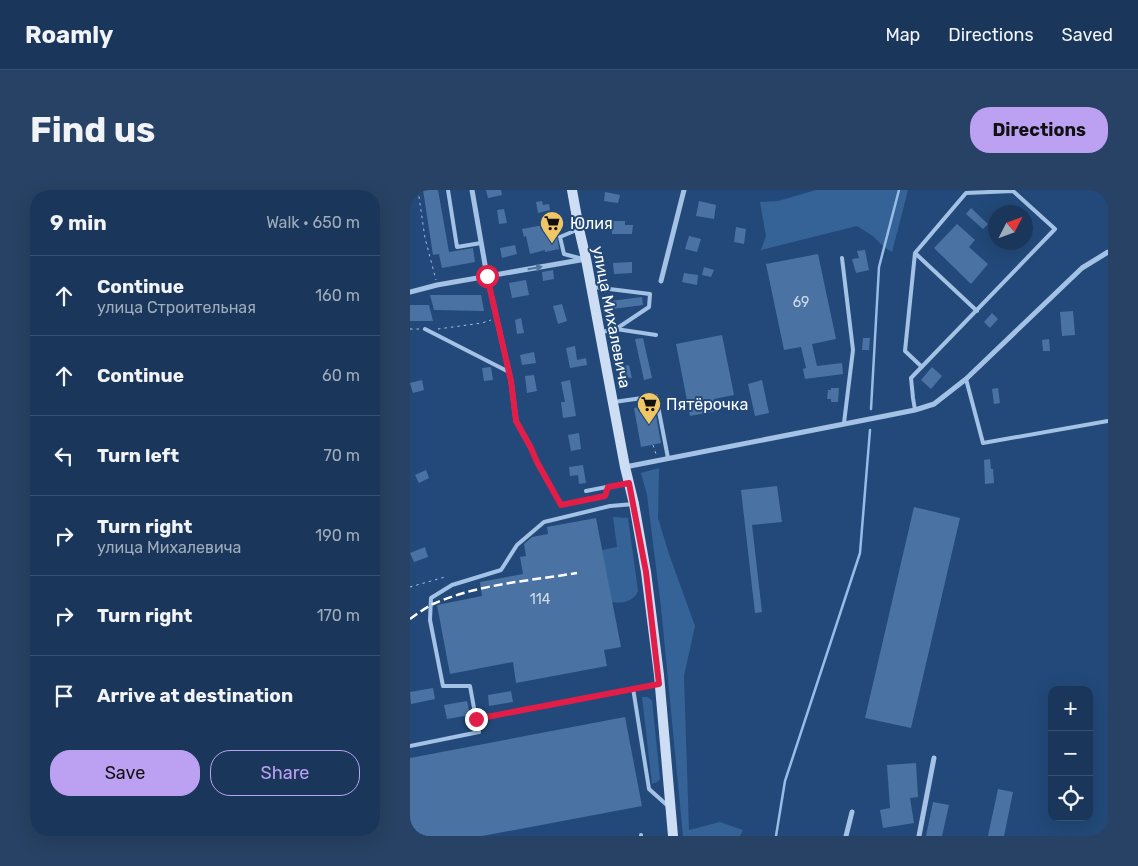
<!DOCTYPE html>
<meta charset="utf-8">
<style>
body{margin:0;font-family:Rubik,sans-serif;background:#274264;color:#f1f3f6}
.controls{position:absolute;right:15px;bottom:15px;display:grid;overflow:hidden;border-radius:10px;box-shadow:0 5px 20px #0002}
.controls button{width:45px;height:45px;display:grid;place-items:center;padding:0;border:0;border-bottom:1px solid #385171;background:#1a375b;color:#f1f3f6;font:25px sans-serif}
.compass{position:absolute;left:578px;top:15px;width:45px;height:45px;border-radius:50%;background:#1a375b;box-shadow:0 5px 20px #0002;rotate:48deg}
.stop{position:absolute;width:15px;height:15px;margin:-11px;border:4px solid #e11d48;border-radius:50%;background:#fff}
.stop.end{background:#e11d48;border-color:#fff;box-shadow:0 1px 5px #0008}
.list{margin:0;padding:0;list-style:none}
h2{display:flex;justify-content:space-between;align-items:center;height:65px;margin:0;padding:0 20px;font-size:21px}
h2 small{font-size:16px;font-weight:400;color:#9facbb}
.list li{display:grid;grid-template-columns:32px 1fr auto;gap:15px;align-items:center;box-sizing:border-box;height:80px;padding:0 20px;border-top:1px solid #385171}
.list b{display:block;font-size:19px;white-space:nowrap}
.list p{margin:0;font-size:16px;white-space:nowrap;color:#9facbb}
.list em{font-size:16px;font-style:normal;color:#9facbb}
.actions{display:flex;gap:10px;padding:15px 20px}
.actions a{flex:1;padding:11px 0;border:1px solid #bca0f2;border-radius:20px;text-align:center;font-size:18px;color:#bca0f2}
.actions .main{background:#bca0f2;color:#111}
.icon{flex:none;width:28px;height:28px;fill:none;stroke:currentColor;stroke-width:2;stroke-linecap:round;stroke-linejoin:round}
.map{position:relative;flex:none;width:698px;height:646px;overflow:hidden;border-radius:20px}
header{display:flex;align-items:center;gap:30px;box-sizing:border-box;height:70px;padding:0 25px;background:#1a375b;border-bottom:1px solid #385171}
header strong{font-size:24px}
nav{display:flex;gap:28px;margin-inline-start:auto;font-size:18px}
.intro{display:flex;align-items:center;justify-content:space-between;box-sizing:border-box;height:120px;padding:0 30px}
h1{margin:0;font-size:35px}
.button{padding:12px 22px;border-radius:20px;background:#bca0f2;color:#111;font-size:18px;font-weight:700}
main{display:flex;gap:30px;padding:0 30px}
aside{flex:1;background:#1a375b;border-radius:20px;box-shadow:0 5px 20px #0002}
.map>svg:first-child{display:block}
</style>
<header>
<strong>Roamly</strong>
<nav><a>Map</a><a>Directions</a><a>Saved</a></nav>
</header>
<div class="intro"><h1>Find us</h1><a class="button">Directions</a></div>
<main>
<aside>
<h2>9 min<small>Walk · 650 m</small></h2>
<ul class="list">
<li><svg class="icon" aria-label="ahead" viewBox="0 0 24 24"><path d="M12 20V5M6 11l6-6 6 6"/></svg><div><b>Continue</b><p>улица Строительная</p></div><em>160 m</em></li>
<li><svg class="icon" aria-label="ahead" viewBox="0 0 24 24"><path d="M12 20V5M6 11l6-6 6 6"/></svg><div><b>Continue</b></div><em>60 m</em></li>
<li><svg class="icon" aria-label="left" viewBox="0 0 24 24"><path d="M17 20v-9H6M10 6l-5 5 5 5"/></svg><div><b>Turn left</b></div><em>70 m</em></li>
<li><svg class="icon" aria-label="right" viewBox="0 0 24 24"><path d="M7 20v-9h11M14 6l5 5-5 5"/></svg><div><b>Turn right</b><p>улица Михалевича</p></div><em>190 m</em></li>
<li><svg class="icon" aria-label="right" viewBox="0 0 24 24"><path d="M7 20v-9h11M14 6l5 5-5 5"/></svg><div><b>Turn right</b></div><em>170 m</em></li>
<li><svg class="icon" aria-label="arrive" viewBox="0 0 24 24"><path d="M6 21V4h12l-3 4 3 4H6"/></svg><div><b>Arrive at destination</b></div></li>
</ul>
<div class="actions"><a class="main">Save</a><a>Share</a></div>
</aside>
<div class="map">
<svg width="698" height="646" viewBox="0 0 698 646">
<rect width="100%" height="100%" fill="#224979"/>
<path fill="#356397" d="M 406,0 L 498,0 L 482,62 L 474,57 L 463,46 L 447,36 L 351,60 L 356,46 L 350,12 L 368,11 Z
M 249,278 L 248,328 L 259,364 L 285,436 L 274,486 L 279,640 L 310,632 L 333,640 L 330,646 L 273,646 L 251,417 L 237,305 L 231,283 Z
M 203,327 L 218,328 L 228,401 C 224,411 213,414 202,412 L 192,360 L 207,357 Z
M 232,507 L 237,507 L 242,510 L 250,589 L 247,592 L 242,594 Z"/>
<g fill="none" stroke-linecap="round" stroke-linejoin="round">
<path stroke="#97bde6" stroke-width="2.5" d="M 461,219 L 469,77 L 489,0
M 366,646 L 375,591 L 450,363 L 460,240"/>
</g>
<path fill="#4a73a3" d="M 13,0 L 28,0 L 39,62 L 63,58 L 65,72 L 32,78 L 29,64 L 23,65 Z
M 76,0 L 91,0 L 92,5 L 78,8 Z
M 195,2 L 210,5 L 208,13 L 194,11 Z
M 132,11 L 133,15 L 139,14 L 140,20 L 128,23 L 126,12 Z
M 289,11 L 306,15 L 304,29 L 286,26 Z
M 561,18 L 578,34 L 573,39 L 556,24 Z
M 94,19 L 97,33 L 89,34 L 87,20 Z
M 202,31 L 215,31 L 215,35 L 223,35 L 222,44 L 202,44 Z
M 145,33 L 149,59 L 135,62 L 135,60 L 120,64 L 116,46 L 114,47 L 112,39 Z
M 547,34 L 565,50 L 559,57 L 578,74 L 561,94 L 524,58 Z
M 326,37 L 336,39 L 334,54 L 324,52 Z
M 279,46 L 291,49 L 287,62 L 275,59 Z
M 105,55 L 107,64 L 92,68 L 90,58 Z
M 455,60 L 459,80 L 446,83 L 442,69 L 449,68 L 447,61 Z
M 408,64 L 426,149 L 402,154 L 407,176 L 432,173 L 433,184 L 395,189 L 393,179 L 396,178 L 391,157 L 374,160 L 356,74 Z
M 222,72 L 222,83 L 204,84 L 203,73 Z
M 294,77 L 304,80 L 301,87 L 292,85 Z
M 143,80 L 144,89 L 133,91 L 132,82 Z
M 274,83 L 288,85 L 287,95 L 272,92 Z
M 116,90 L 119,105 L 102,108 L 99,93 Z
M 20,105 L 71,105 L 74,121 L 24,120 Z
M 232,107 L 233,115 L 195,120 L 193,112 Z
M 152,114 L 157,131 L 148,134 L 143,116 Z
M 0,115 L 19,115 L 23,131 L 0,131 Z
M 663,121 L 665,145 L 652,146 L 650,122 Z
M 582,123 L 588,129 L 580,138 L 574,132 Z
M 111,128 L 114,143 L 107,144 L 105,130 Z
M 312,145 L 324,205 L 304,209 L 306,221 L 280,226 L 266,154 Z
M 233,148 L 242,188 L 234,190 L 225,149 Z
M 453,148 L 460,148 L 459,160 L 452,160 Z
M 639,149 L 640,161 L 633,161 L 632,150 Z
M 165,156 L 167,170 L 176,168 L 177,175 L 160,178 L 156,158 Z
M 124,162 L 126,173 L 112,175 L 110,165 Z
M 219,175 L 222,188 L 214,187 L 214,176 Z
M 81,177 L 83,190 L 74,191 L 72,178 Z
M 522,177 L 532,186 L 521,199 L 511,190 Z
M 124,185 L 127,201 L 117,203 L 115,186 Z
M 12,190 L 14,200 L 3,203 L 0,193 Z
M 160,190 L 166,226 L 153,228 L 151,212 L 155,212 L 151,192 Z
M 352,190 L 359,223 L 345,226 L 338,194 Z
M 421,198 L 429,198 L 428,212 L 421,212 L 421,209 L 417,209 L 418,200 L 421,200 Z
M 588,198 L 590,213 L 584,214 L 582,199 Z
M 244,214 L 251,253 L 231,257 L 224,218 Z
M 169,243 L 171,259 L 161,261 L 158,245 Z
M 580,269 L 581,279 L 583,279 L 584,293 L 575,294 L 574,270 Z
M 173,275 L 176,293 L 169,294 L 168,285 L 160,286 L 159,277 Z
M 16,280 L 19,288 L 9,293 L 5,285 Z
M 367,296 L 372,332 L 342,335 L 352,422 L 345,423 L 331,300 Z
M 504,317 L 550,328 L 501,538 L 455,528 Z
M 186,328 L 211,457 L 194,460 L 197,476 L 106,493 L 103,472 L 40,484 L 27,415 L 72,406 L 70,392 L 113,384 L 110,367 L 116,366 L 114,354 L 122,347 L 138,344 L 137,337 Z
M 15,357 L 18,367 L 4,372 L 0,363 Z
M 23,498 L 25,509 L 1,514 L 0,502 Z
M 101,501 L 103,512 L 79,516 L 78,505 Z
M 57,511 L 60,525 L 37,529 L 34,515 Z
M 215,527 L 232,616 L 72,646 L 0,646 L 0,568 Z
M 506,573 L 508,607 L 500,608 L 504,633 L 473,638 L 470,620 L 480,618 L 477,575 Z
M 588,599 L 603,602 L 594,646 L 578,646 Z
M 523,612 L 539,615 L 532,646 L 516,646 Z"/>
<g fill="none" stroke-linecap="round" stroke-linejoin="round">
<path stroke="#a3c2e5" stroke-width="1" stroke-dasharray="2.5 4" stroke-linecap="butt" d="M 8,0 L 15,48 L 26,90
M 0,139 L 9,139
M 28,139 L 72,133 L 81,130
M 243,255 L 246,264
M 124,265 L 151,315 L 195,306 L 196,302
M 0,397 L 35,387"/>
<path stroke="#a3c2e5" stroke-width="4" d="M 38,0 L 47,57 L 71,53
M 169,39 L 150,47 L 154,64 L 173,69
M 505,63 L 567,121
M 432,68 L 443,160 L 434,233
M 183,97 L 240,104 L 239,117 L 206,139
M 15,139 L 99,182
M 192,142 L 206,139 L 246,145
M 556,189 L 573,253 L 698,231
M 204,212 L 246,206 L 258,268
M 505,220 L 503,208 L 501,188 C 549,139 597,89 645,39 L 603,1 L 556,3 L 505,63 L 495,161 L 512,177
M 176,301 L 217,293
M 223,498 L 239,599 L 258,616
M 66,529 L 60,496 L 33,496 L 20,430 L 21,408 L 42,395 L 91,380 L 107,355 L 134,332 L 200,316 L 224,314
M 0,556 L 69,542 L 66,529 L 249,494
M 231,645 L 231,646"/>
<path stroke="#a3c2e5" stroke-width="5" d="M 62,0 L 77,86 L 101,191 L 106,231 L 121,258
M 251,91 L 274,0
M 0,102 L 27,95 L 176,69
M 215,277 L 475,226 L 505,220 L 524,214 L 556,189 L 672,78 L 698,62
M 436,646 L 442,622
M 509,646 L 524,568"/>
<path stroke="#cddef4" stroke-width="10" d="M 162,0 L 169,39 L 176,69 L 215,277 L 224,314 L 236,382 L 249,485 L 263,646"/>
<path stroke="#fff" stroke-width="2.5" stroke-dasharray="9 4" stroke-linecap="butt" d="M 0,429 C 7,424 15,418 23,414 C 68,394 119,391 167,383"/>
</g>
<defs><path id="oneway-solid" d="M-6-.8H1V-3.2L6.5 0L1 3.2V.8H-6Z" transform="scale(1.25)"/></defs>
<use fill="#4f739f" href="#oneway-solid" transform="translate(125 78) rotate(-10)"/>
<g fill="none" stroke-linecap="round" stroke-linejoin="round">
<path stroke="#e11d48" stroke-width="6" d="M 66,529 L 249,494 L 236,382 L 219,293 L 198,297 L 195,306 L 151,315 L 127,272 L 121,258 L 106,231 L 101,191 L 77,86"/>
</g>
<defs>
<g id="supermarket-pin" transform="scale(1.25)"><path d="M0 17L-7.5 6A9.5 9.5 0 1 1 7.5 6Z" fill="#f1c665" stroke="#224979"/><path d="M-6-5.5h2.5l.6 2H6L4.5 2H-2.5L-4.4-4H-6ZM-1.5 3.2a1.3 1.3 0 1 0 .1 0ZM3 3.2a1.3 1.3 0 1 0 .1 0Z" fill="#111"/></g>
</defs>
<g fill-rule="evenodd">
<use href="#supermarket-pin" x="142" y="33"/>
<use href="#supermarket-pin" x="239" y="214"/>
</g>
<g text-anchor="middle" stroke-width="4" stroke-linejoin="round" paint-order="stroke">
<g font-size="14" fill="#d2dce8">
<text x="391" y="117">69</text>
<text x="130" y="414">114</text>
</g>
<g font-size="16" fill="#fff" stroke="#224979" text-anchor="start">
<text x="160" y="39">Юлия</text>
<text x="256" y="220">Пятёрочка</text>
</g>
<g font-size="16" fill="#fff" stroke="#224979">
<text transform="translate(202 127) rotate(79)" y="6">улица Михалевича</text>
</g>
</g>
</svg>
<div class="controls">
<button>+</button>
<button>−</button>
<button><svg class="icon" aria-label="locate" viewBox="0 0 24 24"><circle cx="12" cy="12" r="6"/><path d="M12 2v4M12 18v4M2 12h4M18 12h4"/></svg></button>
</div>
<svg class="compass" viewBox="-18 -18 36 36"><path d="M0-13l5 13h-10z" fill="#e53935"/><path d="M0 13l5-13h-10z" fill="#9facbb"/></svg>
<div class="stop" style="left:77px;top:86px"></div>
<div class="stop end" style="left:66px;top:529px"></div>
</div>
</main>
